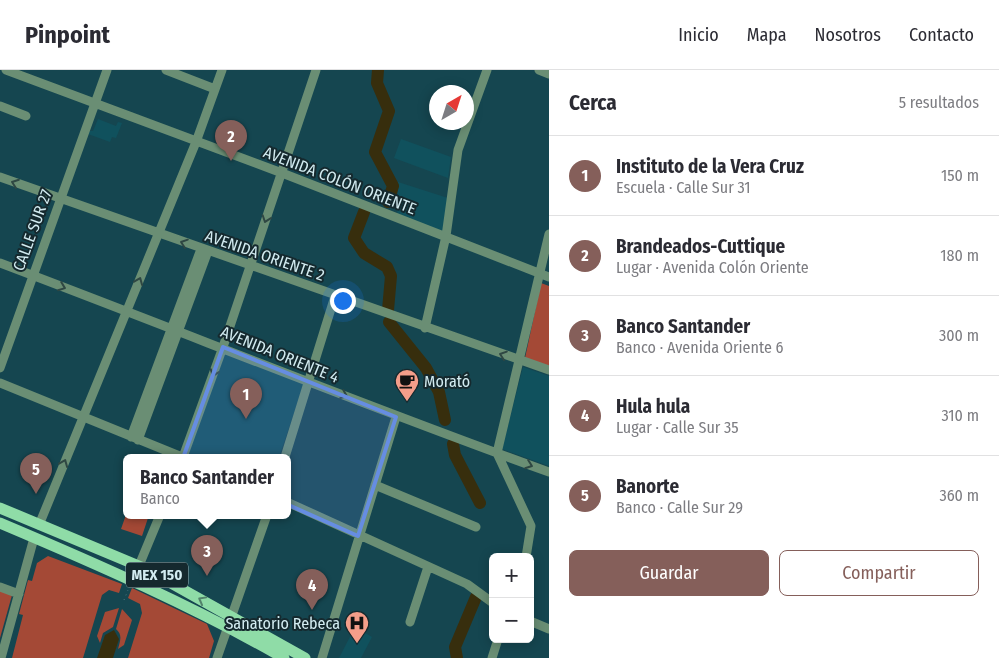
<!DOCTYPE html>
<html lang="es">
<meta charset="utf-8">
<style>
body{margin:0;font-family:"Fira Sans Condensed",sans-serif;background:#f7f7f7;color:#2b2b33}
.controls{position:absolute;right:15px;bottom:15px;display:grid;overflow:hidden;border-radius:8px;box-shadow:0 2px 12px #0003}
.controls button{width:45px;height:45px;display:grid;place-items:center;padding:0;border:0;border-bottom:1px solid #e1e1e2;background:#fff;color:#2b2b33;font:25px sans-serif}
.compass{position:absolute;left:429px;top:15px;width:45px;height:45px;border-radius:50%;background:#fff;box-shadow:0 2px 12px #0003;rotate:39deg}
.you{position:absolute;left:342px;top:230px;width:18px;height:18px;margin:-12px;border:4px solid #fff;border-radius:50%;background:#1a73e8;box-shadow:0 0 0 8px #1a73e833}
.badge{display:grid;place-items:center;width:32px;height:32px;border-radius:50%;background:#855f5a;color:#fff;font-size:16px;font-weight:700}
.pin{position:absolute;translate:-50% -41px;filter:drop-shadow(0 1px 2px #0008)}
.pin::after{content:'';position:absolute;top:26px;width:18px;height:15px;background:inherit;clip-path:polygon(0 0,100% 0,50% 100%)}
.popup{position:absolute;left:123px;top:384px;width:168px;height:65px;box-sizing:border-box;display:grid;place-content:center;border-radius:8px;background:#fff;filter:drop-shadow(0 1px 4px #0005);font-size:16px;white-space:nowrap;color:#7c7c81}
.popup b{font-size:19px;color:#2b2b33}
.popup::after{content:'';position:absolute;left:50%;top:100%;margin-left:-10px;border:10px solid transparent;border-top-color:#fff}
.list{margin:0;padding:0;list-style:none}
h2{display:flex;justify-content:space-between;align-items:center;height:65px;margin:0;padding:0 20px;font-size:21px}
h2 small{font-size:16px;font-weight:400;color:#7c7c81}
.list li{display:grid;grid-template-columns:32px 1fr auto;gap:15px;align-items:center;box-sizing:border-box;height:80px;padding:0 20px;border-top:1px solid #e1e1e2}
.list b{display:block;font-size:19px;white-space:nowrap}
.list p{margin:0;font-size:16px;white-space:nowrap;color:#7c7c81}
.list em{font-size:16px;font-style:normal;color:#7c7c81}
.actions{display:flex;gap:10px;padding:15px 20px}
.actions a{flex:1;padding:11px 0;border:1px solid #855f5a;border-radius:8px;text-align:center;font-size:18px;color:#855f5a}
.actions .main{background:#855f5a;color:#fff}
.map{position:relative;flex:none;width:549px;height:588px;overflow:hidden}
header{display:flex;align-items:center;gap:30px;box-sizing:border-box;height:70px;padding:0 25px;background:#fff;border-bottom:1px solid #e1e1e2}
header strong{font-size:24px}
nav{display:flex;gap:28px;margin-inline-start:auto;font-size:18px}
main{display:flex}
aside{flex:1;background:#fff}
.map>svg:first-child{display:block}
</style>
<header>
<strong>Pinpoint</strong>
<nav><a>Inicio</a><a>Mapa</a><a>Nosotros</a><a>Contacto</a></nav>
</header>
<main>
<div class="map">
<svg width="549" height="588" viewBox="0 0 549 588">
<rect width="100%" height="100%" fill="#154650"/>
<path fill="#10515d" d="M 98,49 L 116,56 L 118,52 L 122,53 L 116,68 L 112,67 L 110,72 L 88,64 L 90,61 L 93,61 Z
M 401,69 L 451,87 L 448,108 L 394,88 Z
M 398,112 L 451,129 L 446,166 L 397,148 Z
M 224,284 L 304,314 L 279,387 L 193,387 L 188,385 Z
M 523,297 L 549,306 L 549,396 L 502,379 Z
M 355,557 L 372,567 L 361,588 L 339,588 Z"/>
<path fill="#a44936" d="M 541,213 L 549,216 L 549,296 L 525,288 Z
M 127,442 L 127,445 L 149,445 L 142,466 L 121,459 Z
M 48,486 L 122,514 L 119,523 L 109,520 L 102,525 L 83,588 L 12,588 L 23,545 L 19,544 L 28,510 L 32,511 L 37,493 Z
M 0,513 L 14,518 L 0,568 Z
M 132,518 L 207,554 L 214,571 L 209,588 L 128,588 L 142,543 L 140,534 L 128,528 Z
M 119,538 L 113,557 L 103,563 L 100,573 L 97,566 L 105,542 Z
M 122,539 L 132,550 L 124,575 L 118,579 C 120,571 123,565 116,559 Z"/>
<path fill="#372e0d" d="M 114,560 L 119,569 L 113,588 L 97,588 L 105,565 Z"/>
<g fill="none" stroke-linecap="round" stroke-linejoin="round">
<path stroke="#372e0d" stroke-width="12" d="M 378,0 L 377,13 L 389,41 L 375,82 L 393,116 L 388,132
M 364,142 L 354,168 L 364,183 L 387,197 L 391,206 L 388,240
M 389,252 L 426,298 L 439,322 L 445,350
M 453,374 L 455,385 L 480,433
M 457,588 L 455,577 L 476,527"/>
<path stroke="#4f7881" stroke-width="1" stroke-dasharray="1 4" stroke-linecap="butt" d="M 124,530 L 128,520"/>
<path stroke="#6a8e74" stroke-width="9" d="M 6,0 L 282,103 L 549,207
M 166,0 L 215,19
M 539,0 L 549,4
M 0,36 L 26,46
M 0,107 L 549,300
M 0,193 C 183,262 365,336 549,402
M 425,258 L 446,166 L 458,80 L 487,0
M 0,298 L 107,0
M 0,313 L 182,387
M 131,367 L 201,179
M 138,370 L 208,181
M 183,387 L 223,277 L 316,0
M 285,387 L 335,226
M 375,415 L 476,457
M 287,432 L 467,514 L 493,533
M 39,455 L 196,72 L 222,0
M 526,487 L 531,456 L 497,383 L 549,164
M 133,510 L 160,445
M 0,517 L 19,524
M 530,551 L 549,559
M 410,552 L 428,497
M 1,588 L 34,468
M 217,588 L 267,445
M 322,588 L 396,347
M 492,588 L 498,569"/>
<path stroke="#8fdca7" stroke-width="11" d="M 0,438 L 146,499 L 305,588
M 0,453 C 97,494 193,536 284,588"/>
</g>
<defs><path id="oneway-chevron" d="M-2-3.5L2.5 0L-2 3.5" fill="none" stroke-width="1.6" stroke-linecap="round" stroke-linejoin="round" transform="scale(1.25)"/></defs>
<g stroke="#2f4743">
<use href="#oneway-chevron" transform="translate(15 113) rotate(-160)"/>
<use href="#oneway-chevron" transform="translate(266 149) rotate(109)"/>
<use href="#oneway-chevron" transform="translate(184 173) rotate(-161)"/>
<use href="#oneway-chevron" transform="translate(139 211) rotate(-68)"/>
<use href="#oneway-chevron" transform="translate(62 217) rotate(21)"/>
<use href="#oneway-chevron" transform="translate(503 285) rotate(-161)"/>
<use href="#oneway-chevron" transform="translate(214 303) rotate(110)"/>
<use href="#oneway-chevron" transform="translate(344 325) rotate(22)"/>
<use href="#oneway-chevron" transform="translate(64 393) rotate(-68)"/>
<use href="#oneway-chevron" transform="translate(529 395) rotate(20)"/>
</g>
<use stroke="#52826a" href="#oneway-chevron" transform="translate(202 530) rotate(-151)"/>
<path fill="#668de2" fill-opacity="0.2" stroke="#668de2" stroke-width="4" stroke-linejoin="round" d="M 223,277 L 396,347 L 358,466 L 183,388 Z"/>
<defs>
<g id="cafe-pin" transform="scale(1.25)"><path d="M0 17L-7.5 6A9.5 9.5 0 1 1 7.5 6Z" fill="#f49e8a" stroke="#15292e"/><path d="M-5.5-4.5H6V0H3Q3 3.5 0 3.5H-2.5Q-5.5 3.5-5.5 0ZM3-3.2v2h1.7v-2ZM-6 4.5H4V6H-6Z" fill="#111"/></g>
<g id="hospital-pin" transform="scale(1.25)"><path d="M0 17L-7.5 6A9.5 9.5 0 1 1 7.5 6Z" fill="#f49e8a" stroke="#15292e"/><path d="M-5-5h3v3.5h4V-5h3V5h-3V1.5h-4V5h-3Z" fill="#111"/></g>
</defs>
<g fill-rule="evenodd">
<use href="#cafe-pin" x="407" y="311"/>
<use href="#hospital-pin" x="357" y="553"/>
</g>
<g text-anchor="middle" stroke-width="4" stroke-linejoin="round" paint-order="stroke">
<rect fill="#15292e" stroke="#9ab2b6" stroke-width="1" x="126" y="492.5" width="62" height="25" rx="4"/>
<g font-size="15" font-weight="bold" fill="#d3ecf1">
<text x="157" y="510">MEX 150</text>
</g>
<g font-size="16" fill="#d3ecf1" stroke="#15292e">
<text transform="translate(340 110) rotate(21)" y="6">AVENIDA COLÓN ORIENTE</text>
<text transform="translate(32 160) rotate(-70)" y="6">CALLE SUR 27</text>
<text transform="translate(265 185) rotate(19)" y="6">AVENIDA ORIENTE 2</text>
<text transform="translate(280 284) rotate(22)" y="6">AVENIDA ORIENTE 4</text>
</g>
<g font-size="16" fill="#d3ecf1" stroke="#15292e" text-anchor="start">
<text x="424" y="317">Morató</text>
<text x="340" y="559" text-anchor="end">Sanatorio Rebeca</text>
</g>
</g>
</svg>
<div class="controls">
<button>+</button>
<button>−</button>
</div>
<svg class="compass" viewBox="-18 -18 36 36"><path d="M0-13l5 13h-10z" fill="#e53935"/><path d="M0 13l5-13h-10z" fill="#7c7c81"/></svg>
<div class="you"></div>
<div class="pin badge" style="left:246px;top:349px">1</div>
<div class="pin badge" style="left:231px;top:91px">2</div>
<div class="pin badge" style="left:207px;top:506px">3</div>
<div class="popup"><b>Banco Santander</b>Banco</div>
<div class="pin badge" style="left:312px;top:540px">4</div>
<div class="pin badge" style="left:36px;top:424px">5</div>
</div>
<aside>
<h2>Cerca<small>5 resultados</small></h2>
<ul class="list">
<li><span class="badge">1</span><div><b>Instituto de la Vera Cruz</b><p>Escuela · Calle Sur 31</p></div><em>150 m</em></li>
<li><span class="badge">2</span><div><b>Brandeados-Cuttique</b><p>Lugar · Avenida Colón Oriente</p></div><em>180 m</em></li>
<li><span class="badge">3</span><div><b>Banco Santander</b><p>Banco · Avenida Oriente 6</p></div><em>300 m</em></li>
<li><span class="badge">4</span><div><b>Hula hula</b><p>Lugar · Calle Sur 35</p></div><em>310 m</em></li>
<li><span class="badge">5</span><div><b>Banorte</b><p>Banco · Calle Sur 29</p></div><em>360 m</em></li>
</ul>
<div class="actions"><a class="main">Guardar</a><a>Compartir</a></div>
</aside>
</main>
